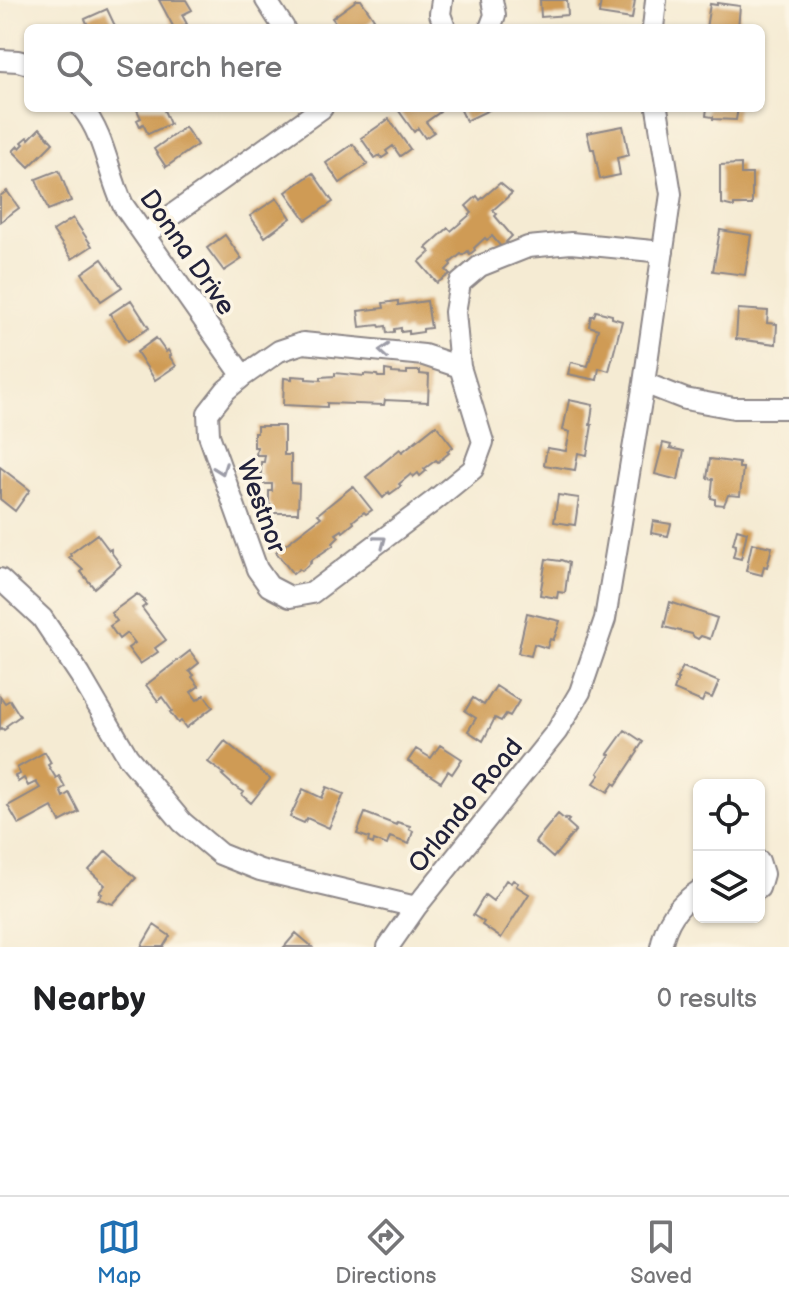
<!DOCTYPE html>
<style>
body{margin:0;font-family:"Balsamiq Sans",sans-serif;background:#f2f2f2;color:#202124}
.controls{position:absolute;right:24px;bottom:24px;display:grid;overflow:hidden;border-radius:12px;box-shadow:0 2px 6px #0004}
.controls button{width:72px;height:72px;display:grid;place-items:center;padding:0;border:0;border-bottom:2px solid #e0e0e0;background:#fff;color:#202124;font:40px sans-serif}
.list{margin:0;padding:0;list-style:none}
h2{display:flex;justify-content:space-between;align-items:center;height:104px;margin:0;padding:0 32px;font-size:34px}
h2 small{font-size:26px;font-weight:400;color:#757577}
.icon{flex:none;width:44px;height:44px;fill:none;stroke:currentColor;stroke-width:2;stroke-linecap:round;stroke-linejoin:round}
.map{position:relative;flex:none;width:789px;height:947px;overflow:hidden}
.search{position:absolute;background:#fff;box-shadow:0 2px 6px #0004;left:24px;right:24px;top:24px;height:88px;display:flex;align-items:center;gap:20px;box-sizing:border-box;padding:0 28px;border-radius:12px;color:#757577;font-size:30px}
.sheet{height:248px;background:#fff}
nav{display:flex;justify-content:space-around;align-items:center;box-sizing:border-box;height:112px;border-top:2px solid #e0e0e0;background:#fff;font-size:22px;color:#757577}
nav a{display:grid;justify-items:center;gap:4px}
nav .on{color:#1f6fb2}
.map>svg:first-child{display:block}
</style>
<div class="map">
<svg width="789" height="947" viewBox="0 0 789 947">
<rect width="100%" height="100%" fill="#fcf5e5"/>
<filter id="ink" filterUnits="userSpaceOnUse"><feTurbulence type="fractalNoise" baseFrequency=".0125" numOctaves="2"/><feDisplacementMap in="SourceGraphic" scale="16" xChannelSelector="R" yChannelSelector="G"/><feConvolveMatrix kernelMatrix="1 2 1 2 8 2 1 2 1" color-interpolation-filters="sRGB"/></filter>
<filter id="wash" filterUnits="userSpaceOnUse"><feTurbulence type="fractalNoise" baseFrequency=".006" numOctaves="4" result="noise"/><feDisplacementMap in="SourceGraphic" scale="32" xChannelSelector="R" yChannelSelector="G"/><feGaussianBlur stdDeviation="1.8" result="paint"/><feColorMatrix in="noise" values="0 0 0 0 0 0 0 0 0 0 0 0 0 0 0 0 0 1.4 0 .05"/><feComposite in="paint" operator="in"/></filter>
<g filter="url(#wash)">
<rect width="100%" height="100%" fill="#f5ebd3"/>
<g id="blocks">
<path fill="#cf9b55" d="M 159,0 L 186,0 L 192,10 L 182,15 L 187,24 L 179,28 L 174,28 Z
M 357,0 L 361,0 L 374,19 L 361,28 L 340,28 L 332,18 Z
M 540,0 L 567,0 L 568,15 L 541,17 Z
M 601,0 L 635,0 L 632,19 L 599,14 Z
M 717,3 L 740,6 L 738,28 L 706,28 L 710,4 L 717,5 Z
M 107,9 L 116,28 L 89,28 L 85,19 Z
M 136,108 L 163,108 L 170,124 L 148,134 L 143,124 L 140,126 L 137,120 L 141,118 Z
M 404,108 L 437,108 L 440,112 L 426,122 L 434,132 L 425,138 L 418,128 L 414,132 L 399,111 Z
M 460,108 L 493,108 L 466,121 Z
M 707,108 L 738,108 L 736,120 L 713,119 L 713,117 L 706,116 Z
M 389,119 L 410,149 L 400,156 L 393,146 L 386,151 L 388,154 L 382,158 L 380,155 L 375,158 L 361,138 Z
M 623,126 L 629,155 L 617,158 L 620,175 L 600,179 L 594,149 L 591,149 L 587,133 Z
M 185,127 L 197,145 L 166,167 L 154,149 Z
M 40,128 L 53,143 L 29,167 L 13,151 L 18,146 L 20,148 L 24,144 L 22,142 L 28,137 L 29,139 Z
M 353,144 L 368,164 L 340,183 L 326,163 Z
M 741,164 L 741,174 L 752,174 L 752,205 L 734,205 L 734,207 L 722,204 L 722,194 L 720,194 L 720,165 Z
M 59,170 L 71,201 L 48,210 L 36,179 Z
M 313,173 L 333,202 L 306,220 L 286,192 Z
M 500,183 L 512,193 L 493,210 L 497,214 L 495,216 L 512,236 L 506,242 L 508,243 L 502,248 L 492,236 L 487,240 L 485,238 L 474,248 L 475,250 L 470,254 L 468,251 L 463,255 L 461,254 L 450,263 L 451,265 L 446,270 L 450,274 L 437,283 L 419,262 L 430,252 L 426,248 L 448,228 L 451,231 L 472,213 L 466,206 L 477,196 L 480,200 Z
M 7,191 L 19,208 L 0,222 L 0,196 Z
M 277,198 L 291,218 L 265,237 L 250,216 Z
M 73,218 L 92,246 L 72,259 L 53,231 Z
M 720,230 L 751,235 L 745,275 L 713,271 Z
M 225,235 L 242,259 L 224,271 L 207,248 Z
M 102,259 L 122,287 L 101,301 L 82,273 Z
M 131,300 L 149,328 L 128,341 L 110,314 Z
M 398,301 L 398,305 L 427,301 L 431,328 L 423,329 L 423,332 L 409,334 L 409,331 L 401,332 L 401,328 L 394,329 L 394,332 L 387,333 L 386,326 L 380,327 L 379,325 L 360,327 L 358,311 L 384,308 L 383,303 Z
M 738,309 L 768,311 L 767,323 L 777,324 L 776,344 L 736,339 Z
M 596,311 L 612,315 L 612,318 L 622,321 L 609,371 L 599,368 L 597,380 L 568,374 L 571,362 L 588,366 L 598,329 L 589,326 L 591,316 L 594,316 Z
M 156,338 L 166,352 L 168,350 L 171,355 L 169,356 L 176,366 L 155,380 L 137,352 Z
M 385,370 L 392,371 L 392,373 L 407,374 L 407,371 L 420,371 L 420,374 L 429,375 L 428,402 L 385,400 L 384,405 L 327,403 L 327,407 L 283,405 L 284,378 L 292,379 L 292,376 L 306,377 L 306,379 L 321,380 L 321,377 L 335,376 L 335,373 L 364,376 L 364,374 L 377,375 L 378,377 L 385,377 Z
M 569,400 L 593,405 L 590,425 L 592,425 L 587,455 L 578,453 L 575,470 L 544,465 L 547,448 L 566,451 L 570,432 L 563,430 Z
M 436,425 L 453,447 L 447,451 L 449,453 L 438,462 L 436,460 L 424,469 L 426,471 L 420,476 L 418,473 L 413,477 L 411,474 L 399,484 L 401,486 L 390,494 L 389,492 L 383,498 L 366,477 L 400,449 L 402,452 Z
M 257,426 L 284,426 L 284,455 L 291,455 L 291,483 L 299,484 L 298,513 L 271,513 L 271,505 L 269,505 L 269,491 L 272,491 L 272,484 L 264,484 L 264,476 L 261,476 L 261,462 L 264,462 L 265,455 L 256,455 L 257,447 L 254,447 L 254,433 L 257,433 Z
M 663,443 L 671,445 L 670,448 L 684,451 L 678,480 L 655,474 Z
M 710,459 L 739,463 L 739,468 L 743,468 L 740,496 L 728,495 L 724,505 L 715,504 L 715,499 L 711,498 L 713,479 L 707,478 Z
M 0,467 L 30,490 L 15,511 L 0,499 Z
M 353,486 L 372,510 L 366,514 L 364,512 L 353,521 L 354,523 L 343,532 L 342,530 L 336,534 L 339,537 L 333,543 L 334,545 L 310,561 L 311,563 L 301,571 L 299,569 L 293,574 L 276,552 L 321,517 L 318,514 Z
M 558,495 L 579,498 L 575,525 L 554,522 Z
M 653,521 L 671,524 L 668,536 L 651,533 Z
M 737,529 L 747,532 L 741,559 L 733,557 L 736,545 L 733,544 Z
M 97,534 L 109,550 L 111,549 L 111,552 L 121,565 L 94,588 L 81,572 L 83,570 L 69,557 L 71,556 L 70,554 Z
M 752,543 L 772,547 L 767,567 L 764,566 L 762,575 L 746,571 Z
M 546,559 L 560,561 L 561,560 L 569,563 L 565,593 L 558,592 L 557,598 L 540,595 Z
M 137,594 L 145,601 L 143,602 L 146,605 L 142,608 L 166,640 L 155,648 L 158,652 L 140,664 L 128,648 L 135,643 L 127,633 L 119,639 L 110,626 L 117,621 L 111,613 Z
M 670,602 L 717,618 L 710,639 L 701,636 L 698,639 L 694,637 L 692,634 L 664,627 Z
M 527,613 L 560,621 L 555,636 L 553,640 L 550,639 L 547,648 L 534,644 L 531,656 L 518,653 Z
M 190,651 L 199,663 L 189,671 L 194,675 L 192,677 L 199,686 L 191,692 L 197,700 L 204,695 L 213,707 L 186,728 L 181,721 L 178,723 L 170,712 L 172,711 L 162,697 L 158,701 L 146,685 Z
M 683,667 L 719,682 L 712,698 L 705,695 L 702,702 L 674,690 L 678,679 L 676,679 Z
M 496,686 L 519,701 L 510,716 L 506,714 L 501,721 L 495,718 L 483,741 L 468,731 L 476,718 L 465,711 L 473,698 L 484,705 Z
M 0,696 L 5,703 L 10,700 L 20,716 L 6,726 L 7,728 L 4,730 L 2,728 L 0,730 Z
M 625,730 L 643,742 L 637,751 L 638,752 L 616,785 L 614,783 L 608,792 L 594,783 L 600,775 L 598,773 L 610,755 L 608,754 Z
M 225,741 L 270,779 L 251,803 L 242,795 L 244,792 L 234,786 L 222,775 L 224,774 L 208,762 Z
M 440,745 L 462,759 L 452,774 L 448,771 L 441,782 L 408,761 L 416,749 L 431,758 Z
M 45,752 L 51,763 L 48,765 L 56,778 L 59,776 L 65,787 L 60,790 L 63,797 L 69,793 L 79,812 L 60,822 L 52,807 L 19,825 L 8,806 L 40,788 L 36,782 L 28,786 L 24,778 L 18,782 L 15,776 L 20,774 L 17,768 Z
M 327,787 L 344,794 L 329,828 L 307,818 L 304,823 L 290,817 L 303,789 L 322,798 Z
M 365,813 L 396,825 L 397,822 L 410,826 L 409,829 L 413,831 L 409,844 L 390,837 L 387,845 L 374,840 L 373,844 L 368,842 L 369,838 L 357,834 Z
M 558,814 L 565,820 L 566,818 L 569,820 L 567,822 L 576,830 L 553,858 L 535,842 Z
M 106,851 L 136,878 L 113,904 L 98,899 L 102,894 L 99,892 L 105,885 L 89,870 Z
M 506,880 L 511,883 L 513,880 L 518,883 L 516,886 L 529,894 L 501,938 L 482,925 L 484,922 L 473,915 L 485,895 L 493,901 Z
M 154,925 L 170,936 L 163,947 L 141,947 Z
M 296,933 L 309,944 L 312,947 L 284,947 Z"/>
</g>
</g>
<g filter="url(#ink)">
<use href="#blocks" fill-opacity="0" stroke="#8c8687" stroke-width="2"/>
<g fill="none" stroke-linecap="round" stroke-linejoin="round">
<g stroke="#8c8687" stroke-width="24">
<path id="minor" d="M 266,0 L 284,28
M 442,0 L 440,14 L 445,28
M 490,28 L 495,15 L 492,0
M 653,28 L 656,0
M 0,60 L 18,61 L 28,64
M 82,108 C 105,136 108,173 123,205 L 243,376
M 144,235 L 322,108
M 460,367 L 424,355 L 303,343 L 279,351 L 243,376 L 226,390 L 208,413 L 209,435 L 257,569 L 269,586 L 290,597 L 312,593 L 435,500 L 473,469 L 483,442 L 460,367 L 455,312 L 460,283 L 480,266 L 528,247 L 571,243 L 663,252
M 644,383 L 685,399 L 734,408 L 789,408
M 0,579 L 42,618 L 80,675 L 128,757 L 182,822 L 220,854 L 260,870 L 416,907
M 759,861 L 763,874 L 759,888
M 388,947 L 416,907 L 557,731 L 580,692 L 605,619 L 644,383 L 671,194 L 657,108
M 661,947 C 666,922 677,905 699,891"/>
</g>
<use href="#minor" stroke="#fff" stroke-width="20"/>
</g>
<defs><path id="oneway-chevron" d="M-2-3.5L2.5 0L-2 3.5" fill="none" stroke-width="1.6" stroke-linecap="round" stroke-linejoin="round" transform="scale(2)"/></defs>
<g stroke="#9c9ca7">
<use href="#oneway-chevron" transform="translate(384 351) rotate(-175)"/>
<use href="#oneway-chevron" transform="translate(221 469) rotate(70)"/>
<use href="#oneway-chevron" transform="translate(381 541) rotate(-37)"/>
</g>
</g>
<g text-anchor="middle" stroke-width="7" stroke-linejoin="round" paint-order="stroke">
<g font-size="26" fill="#22223b" stroke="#fcf5e5">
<text transform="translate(188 252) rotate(55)" y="9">Donna Drive</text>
<text transform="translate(262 506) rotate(70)" y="9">Westnor</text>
<text transform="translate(465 805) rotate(-51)" y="9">Orlando Road</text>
</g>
</g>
</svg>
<div class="controls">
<button><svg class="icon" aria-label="locate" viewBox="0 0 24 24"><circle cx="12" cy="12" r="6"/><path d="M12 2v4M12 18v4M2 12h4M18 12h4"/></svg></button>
<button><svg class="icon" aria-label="layers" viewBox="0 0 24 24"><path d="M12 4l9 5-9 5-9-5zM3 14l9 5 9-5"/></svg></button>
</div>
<div class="search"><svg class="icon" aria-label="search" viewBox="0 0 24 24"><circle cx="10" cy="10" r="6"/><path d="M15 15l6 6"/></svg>Search here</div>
</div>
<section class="sheet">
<h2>Nearby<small>0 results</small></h2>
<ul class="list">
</ul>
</section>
<nav>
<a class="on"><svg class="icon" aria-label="map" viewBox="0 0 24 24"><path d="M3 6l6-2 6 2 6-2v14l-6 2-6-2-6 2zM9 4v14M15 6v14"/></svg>Map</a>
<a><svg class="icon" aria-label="directions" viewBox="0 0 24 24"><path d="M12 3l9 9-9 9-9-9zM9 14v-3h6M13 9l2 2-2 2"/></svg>Directions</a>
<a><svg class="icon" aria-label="saved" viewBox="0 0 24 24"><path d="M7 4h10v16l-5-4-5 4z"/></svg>Saved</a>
</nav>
